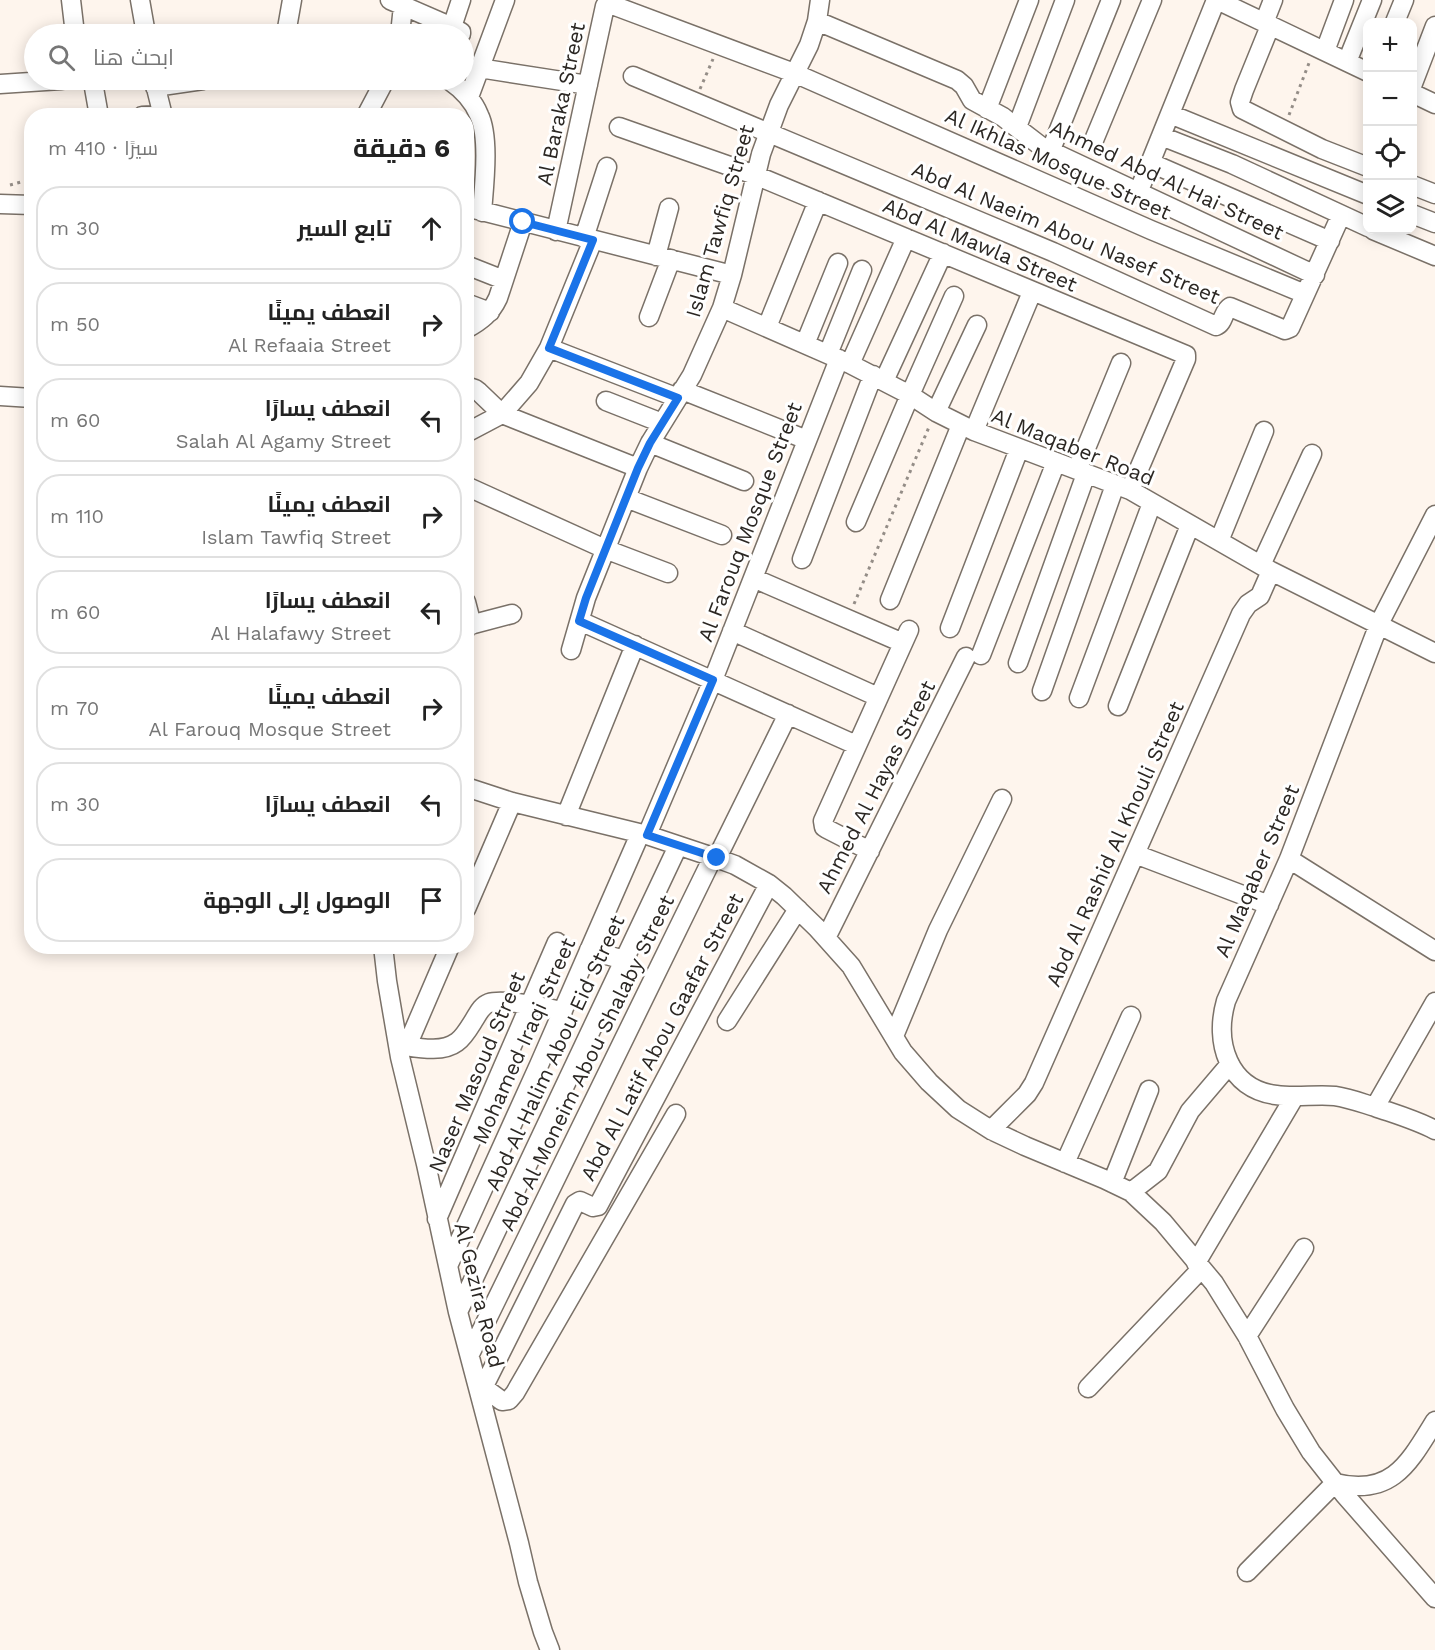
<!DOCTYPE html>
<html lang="ar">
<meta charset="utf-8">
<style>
body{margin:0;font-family:"Work Sans",Cairo,sans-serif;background:#f6f6f6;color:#222;direction:rtl}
.controls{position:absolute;right:18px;top:18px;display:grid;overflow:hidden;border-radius:12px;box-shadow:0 3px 15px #0003}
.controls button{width:54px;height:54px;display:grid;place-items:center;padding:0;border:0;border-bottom:2px solid #e0e0e0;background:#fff;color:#222;font:30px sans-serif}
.stop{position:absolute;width:18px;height:18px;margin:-14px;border:4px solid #1a73e8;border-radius:50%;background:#fff}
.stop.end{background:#1a73e8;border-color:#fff;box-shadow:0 2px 6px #0008}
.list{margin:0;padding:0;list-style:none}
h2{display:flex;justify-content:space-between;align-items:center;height:78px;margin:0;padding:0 24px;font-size:26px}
h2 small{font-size:20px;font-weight:400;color:#767676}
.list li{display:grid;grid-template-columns:39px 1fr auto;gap:18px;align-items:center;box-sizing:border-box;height:84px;margin:0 12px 12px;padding:0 12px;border:2px solid #e0e0e0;border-radius:24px}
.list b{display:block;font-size:22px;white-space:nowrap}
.list p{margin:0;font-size:20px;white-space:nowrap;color:#767676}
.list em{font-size:20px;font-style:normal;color:#767676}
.icon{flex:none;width:33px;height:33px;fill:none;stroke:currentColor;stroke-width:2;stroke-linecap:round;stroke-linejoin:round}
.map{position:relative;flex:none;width:1435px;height:1650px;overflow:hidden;direction:ltr}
.search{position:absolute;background:#fff;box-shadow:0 3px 15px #0003;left:24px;top:24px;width:450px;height:66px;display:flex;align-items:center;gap:15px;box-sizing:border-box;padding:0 21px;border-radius:33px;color:#767676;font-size:22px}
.panel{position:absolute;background:#fff;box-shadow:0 3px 15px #0003;left:24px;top:108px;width:450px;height:846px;border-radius:24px;direction:rtl}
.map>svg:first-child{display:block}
</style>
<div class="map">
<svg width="1435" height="1650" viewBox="0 0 1435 1650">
<rect width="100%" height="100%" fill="#fef5ed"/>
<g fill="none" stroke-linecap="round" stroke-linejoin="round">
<g stroke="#7a7168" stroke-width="21">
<path id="minor" d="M 71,0 L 75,34
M 140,0 L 146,34
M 390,0 L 452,27 L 461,32 L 461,34
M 1217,0 L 1368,72
M 817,21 L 957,80 L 964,86 L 972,100 L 1003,117 L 1042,147 L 1315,275
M 1395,22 L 1404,0
M 1264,23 L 1273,0
M 1270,26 L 1244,90 L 1240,102 L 1242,109 L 1322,149 L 1368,167
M 452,27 L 461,0
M 286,34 L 292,0
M 400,34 L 403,6
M 1325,51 L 1344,0
M 1347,62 L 1372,0
M 479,68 L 588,85
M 633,76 L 1053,252 L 1216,326 C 1224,323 1223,311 1230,307 L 1285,330 L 1290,328 L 1341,215
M 91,80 L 93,82 L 99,116
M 154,80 L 163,116
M 449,80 C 462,89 473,100 479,115 C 490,137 484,186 482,212
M 0,84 L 61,80
M 1412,86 L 1435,26
M 155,87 L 203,80
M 1412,93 L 1435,104
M 469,97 L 505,0
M 987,109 L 1029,0
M 1170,114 L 1368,195
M 142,116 L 162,115
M 366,116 L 385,80
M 619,127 L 755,175 L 1186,355 L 1186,359 L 1130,490
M 1017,127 L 1065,0
M 1161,136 L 1232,164 L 1368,227
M 1094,140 L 1152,0
M 1050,152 L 1111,0
M 1151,163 L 1330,241
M 1412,185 L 1435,194
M 1138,193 L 1216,0
M 0,204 L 32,205
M 466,207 L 732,275
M 1412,214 L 1435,223
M 1373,230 L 1435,256
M 556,231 L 605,6 L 607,3 L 794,73 L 1151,230 L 1305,294
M 584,238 L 607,167
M 656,256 L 669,208
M 466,265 L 504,280
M 466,303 L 490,312
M 722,308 L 850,364 L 910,395 L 936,412 L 974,431 L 1130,490 L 1271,571 L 1435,653
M 649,317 L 671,259
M 767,327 L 818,201
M 466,329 C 481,321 491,313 498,298 L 523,222
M 805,344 L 838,263
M 549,348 L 678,398
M 828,354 L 862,270
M 850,364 L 906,238
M 884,381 L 943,253
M 466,386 L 475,389 L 479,392 L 502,414 L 638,468
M 682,390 L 807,440
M 0,396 L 32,398
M 606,401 L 662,423
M 936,412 L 977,325
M 974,431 L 1032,292
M 466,433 L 502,414 L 529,383 L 549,348 L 593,240
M 650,443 L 744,481
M 1077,470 L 1121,363
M 466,486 L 605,549 L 668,573
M 626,498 L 722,535
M 1435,515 L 1379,624 L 1289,859 L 1226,1001 C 1214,1042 1228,1089 1276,1095 C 1296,1098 1316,1094 1335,1096 C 1349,1098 1362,1103 1375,1107 C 1395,1114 1416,1120 1435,1130
M 856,522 L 910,395 L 954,296
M 1219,541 L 1264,431
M 802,559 L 873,375
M 1261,565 L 1312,454
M 753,578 L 903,643
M 890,600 L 961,425
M 466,602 L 472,625
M 580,621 L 856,745
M 466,626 L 512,614
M 950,628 L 1019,449
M 732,631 L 878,697
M 571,650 L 586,598 L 638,468 L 650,443 L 692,375 L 722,308 L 732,275 L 761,154 L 779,105 L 809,45 L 817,21 L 820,0
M 981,655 L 1056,462
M 1018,663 L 1086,474
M 1042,691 L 1115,485
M 1079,698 L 1152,503
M 1118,706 L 1190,525
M 466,787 L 512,802 L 647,835 L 713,857 L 735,865 L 769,884 L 784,896 L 817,928 L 851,966 L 903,1052 L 929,1082 L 958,1109 L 991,1130 L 1025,1146 L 1104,1179 L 1131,1192 L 1163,1222 L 1214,1283 L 1247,1336 L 1285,1409 L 1311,1452 L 1344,1494 L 1435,1598
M 566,816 L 635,645
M 647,835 L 713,680 L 839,359
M 870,851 L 827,829 L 824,827 L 823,821 L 909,630
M 1135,854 L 1269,905
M 717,858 L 788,714
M 1289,859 L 1435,951
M 466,909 L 512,802
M 826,938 L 966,657
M 383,946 L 387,981 L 400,1057 L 426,1164 L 458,1312 L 519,1543 L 528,1582 L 543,1632 L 550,1650
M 589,950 L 624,960
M 727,1021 L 798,909
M 894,1036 L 938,930 L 1002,799
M 398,1045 C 415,1047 441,1054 457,1042 C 464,1037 469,1028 474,1020 C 478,1014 481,1006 489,1003 C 503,998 546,1008 563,1011
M 407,1046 L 450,946
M 1375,1107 L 1435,1002
M 991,1130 L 1027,1094 L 1034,1083 L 1241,614 L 1248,604 L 1260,596 L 1271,571
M 1065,1163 L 1131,1016
M 1112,1183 L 1149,1090
M 1131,1192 L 1158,1171 L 1190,1111 L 1230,1064
M 437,1219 L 557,942
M 1196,1263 L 1295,1096
M 448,1266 L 539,1065 L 640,834
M 458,1312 L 678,846
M 1247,1336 L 1304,1248
M 470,1354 L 713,857
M 483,1387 L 502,1401 L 509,1400 L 515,1393 L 676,1114
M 1088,1388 L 1201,1269
M 480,1394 L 575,1204 L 580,1201 L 593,1207 L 598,1206 L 769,884
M 1247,1572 L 1335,1483 C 1392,1497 1409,1463 1435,1421"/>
</g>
<path stroke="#948d87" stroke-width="3" stroke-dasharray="3 4.5" stroke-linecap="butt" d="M 700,89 L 713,59
M 1289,115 L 1309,63
M 10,185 L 32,179
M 854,604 L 929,427"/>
<use href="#minor" stroke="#fff" stroke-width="18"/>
</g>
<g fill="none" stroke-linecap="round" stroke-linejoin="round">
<path stroke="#1a73e8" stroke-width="8" d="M 523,222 L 593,240 L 549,348 L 678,398 L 650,443 L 638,468 L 586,598 L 579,621 L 713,680 L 647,835 L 717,858"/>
</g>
<g text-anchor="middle" stroke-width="6" stroke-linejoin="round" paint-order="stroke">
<g font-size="21" fill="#2b2723" stroke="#fff">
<text transform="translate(561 104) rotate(-78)" y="7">Al Baraka Street</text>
<text transform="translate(1058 164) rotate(24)" y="7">Al Ikhlas Mosque Street</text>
<text transform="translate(1167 180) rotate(25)" y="7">Ahmed Abd Al Hai Street</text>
<text transform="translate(720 221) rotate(-74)" y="7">Islam Tawfiq Street</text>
<text transform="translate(1066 233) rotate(23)" y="7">Abd Al Naeim Abou Nasef Street</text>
<text transform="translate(980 245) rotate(23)" y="7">Abd Al Mawla Street</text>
<text transform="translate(1073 447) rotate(22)" y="7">Al Maqaber Road</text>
<text transform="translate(750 522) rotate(-69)" y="7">Al Farouq Mosque Street</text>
<text transform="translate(876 787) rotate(-63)" y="7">Ahmed Al Hayas Street</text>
<text transform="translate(1115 844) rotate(-66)" y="7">Abd Al Rashid Al Khouli Street</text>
<text transform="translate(1257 871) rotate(-67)" y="7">Al Maqaber Street</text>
<text transform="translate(662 1037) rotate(-62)" y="7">Abd Al Latif Abou Gaafar Street</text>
<text transform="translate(524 1041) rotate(-66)" y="7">Mohamed Iraqi Street</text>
<text transform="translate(555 1053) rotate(-65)" y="7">Abd Al Halim Abou Eid Street</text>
<text transform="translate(587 1063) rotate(-64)" y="7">Abd Al Moneim Abou Shalaby Street</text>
<text transform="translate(477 1072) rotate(-67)" y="7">Naser Masoud Street</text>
<text transform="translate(479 1295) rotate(76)" y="7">Al Gezira Road</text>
</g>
</g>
</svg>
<div class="controls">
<button>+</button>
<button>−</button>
<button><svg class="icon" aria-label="locate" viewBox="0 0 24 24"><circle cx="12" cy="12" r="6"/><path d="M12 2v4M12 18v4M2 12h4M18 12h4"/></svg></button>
<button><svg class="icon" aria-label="layers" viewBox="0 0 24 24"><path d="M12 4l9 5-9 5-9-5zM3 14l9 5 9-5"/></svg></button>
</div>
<div class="stop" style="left:523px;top:222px"></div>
<div class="stop end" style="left:717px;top:858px"></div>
<div class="search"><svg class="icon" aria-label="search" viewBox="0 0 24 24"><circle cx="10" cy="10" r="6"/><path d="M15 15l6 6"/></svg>ابحث هنا</div>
<section class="panel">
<h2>6 دقيقة<small>سيرًا · 410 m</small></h2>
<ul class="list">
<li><svg class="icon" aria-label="ahead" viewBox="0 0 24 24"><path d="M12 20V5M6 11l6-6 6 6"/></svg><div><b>تابع السير</b></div><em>30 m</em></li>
<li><svg class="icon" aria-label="right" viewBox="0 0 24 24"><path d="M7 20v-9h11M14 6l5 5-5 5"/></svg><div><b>انعطف يمينًا</b><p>Al Refaaia Street</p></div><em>50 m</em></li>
<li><svg class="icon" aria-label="left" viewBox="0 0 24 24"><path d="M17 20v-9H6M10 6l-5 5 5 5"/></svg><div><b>انعطف يسارًا</b><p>Salah Al Agamy Street</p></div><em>60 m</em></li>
<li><svg class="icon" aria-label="right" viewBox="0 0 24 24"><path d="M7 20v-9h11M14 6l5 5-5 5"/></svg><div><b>انعطف يمينًا</b><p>Islam Tawfiq Street</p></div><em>110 m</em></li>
<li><svg class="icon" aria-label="left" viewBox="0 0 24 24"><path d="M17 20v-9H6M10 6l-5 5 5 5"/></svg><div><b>انعطف يسارًا</b><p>Al Halafawy Street</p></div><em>60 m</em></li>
<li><svg class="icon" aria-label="right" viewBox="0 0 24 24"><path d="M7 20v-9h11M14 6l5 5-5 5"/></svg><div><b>انعطف يمينًا</b><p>Al Farouq Mosque Street</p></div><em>70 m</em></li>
<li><svg class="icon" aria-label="left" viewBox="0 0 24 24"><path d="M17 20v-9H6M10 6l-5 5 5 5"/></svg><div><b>انعطف يسارًا</b></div><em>30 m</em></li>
<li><svg class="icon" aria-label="arrive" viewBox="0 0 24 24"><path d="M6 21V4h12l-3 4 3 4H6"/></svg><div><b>الوصول إلى الوجهة</b></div></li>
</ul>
</section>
</div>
